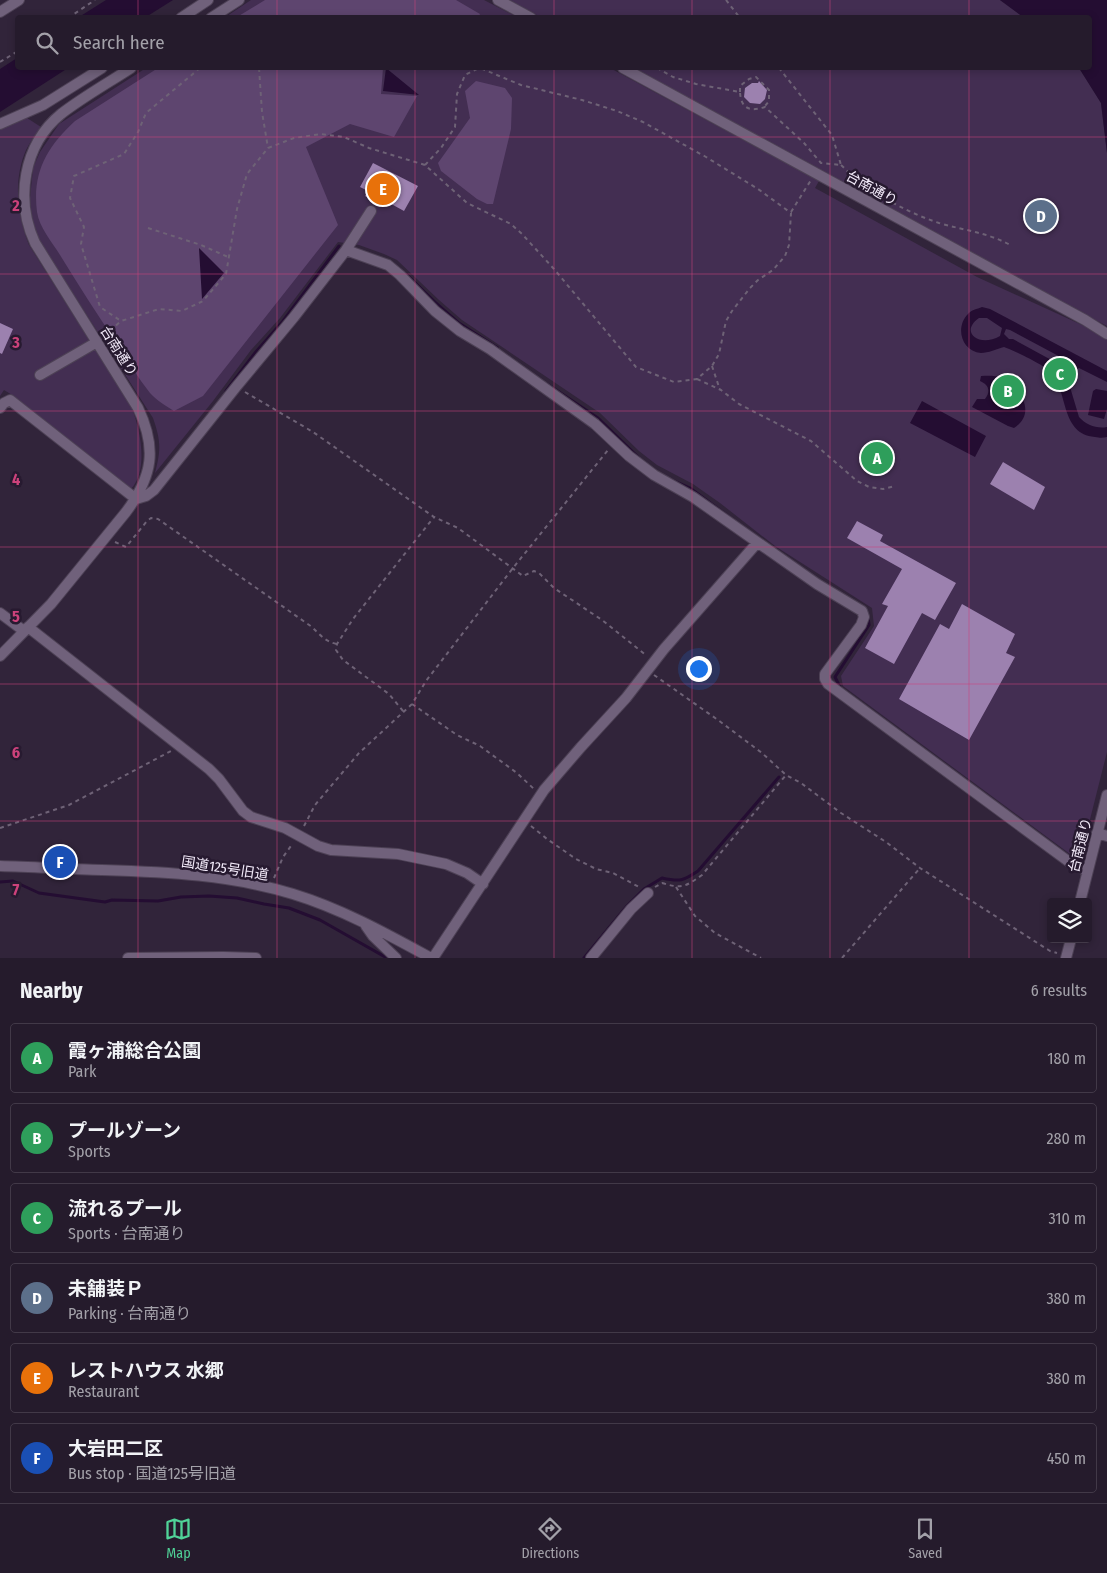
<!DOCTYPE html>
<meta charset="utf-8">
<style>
body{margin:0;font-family:"Fira Sans Condensed","Noto Sans JP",sans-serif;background:#312838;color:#f1f3f6}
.controls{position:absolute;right:15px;bottom:15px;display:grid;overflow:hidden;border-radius:5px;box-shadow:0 2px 8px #0003}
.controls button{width:45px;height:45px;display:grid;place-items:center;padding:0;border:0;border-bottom:1px solid #423948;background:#251b2c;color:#f1f3f6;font:25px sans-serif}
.you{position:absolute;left:698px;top:668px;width:18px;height:18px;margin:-12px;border:4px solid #fff;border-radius:50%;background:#1a73e8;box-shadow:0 0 0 8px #1a73e833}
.badge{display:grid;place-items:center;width:32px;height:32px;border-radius:50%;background:#50d398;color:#fff;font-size:16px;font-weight:700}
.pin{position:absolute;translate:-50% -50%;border:2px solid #fff;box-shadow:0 1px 5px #0006}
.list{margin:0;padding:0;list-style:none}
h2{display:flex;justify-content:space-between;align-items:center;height:65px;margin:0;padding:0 20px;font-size:21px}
h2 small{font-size:16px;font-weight:400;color:#a3a1a9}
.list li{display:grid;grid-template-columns:32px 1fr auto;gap:15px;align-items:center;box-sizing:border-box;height:70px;margin:0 10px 10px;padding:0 10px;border:1px solid #423948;border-radius:5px}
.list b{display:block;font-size:19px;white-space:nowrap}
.list p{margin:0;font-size:16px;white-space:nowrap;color:#a3a1a9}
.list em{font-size:16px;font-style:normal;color:#a3a1a9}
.icon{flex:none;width:28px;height:28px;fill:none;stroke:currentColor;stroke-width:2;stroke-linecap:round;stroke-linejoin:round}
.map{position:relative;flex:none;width:1107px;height:958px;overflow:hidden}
.search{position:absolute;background:#251b2c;box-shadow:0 2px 8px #0003;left:15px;right:15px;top:15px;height:55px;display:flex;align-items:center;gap:12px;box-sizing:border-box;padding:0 18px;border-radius:5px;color:#a3a1a9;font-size:19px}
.sheet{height:545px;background:#251b2c}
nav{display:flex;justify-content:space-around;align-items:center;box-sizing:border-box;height:70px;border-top:1px solid #423948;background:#251b2c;font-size:14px;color:#a3a1a9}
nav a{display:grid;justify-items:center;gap:2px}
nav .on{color:#50d398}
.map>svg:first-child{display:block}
</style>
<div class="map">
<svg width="1107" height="958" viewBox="0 0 1107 958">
<rect width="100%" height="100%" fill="#31243a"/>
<path fill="#432e52" d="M 251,0 L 484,0 L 517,17 L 224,18 Z
M 510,0 L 1000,0 L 1023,17 L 542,18 Z
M 146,68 L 610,68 L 819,181 L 815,188 L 977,277 L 1093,330 L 1107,339 L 1107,752 L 1081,855 L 1074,857 L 843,686 L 841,676 L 874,626 L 872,608 L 775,546 L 720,503 L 693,484 L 657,465 L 639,451 L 600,413 L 462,320 L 439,300 L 397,260 L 384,254 L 359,245 L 338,242 L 280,318 L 251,350 L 213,401 L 155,473 C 161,450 161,441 153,418 L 40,242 L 31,218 L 30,198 L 33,168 L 40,152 L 59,124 Z
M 632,68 L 1079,68 L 1101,103 L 1107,153 L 1107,326 L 997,270 Z
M 27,118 L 41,127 C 36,134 30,142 26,150 C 13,180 17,215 29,245 L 132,408 C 140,430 149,469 131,489 L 9,393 L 4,390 L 0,396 L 0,129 Z"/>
<path fill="#5e456f" d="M 265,0 L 456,0 L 480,14 L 478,18 L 237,17 Z
M 158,68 L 383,68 L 381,94 L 417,96 L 394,137 L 350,124 L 306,147 L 338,225 L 203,396 L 174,411 C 166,406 156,400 150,393 C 138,378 128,361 118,345 C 98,316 79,286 60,255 C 52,242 39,227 37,212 C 32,172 47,147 75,121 Z
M 476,81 L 505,88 L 512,98 L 511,129 L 493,204 L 487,204 L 477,199 L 441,171 L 438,163 L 470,118 L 465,91 Z"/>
<path fill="#240d32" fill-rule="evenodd" d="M 106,0 L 173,0 L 146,17 L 79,17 Z
M 1000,0 L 1107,0 L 1107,153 L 1101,103 L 1079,68 L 1090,68 L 1090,18 L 1023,17 Z
M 17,58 L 18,68 L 68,68 L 0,112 L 0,69 Z
M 386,68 L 419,95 L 383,91 Z
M 199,248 L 224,273 L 202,299 Z
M 407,273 L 437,302 L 460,322 L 499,347 L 498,353 L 457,327 L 403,277 Z
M 982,307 L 990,309 L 1107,371 L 1107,382 L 1079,368 L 1070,372 L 1067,377 L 1079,417 C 1086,425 1097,429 1107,427 L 1107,437 C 1103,438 1100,438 1095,437 C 1061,434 1068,393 1052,373 C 1046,366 1013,350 1004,347 C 997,349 988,353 981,353 C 961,351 955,327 968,314 C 971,310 977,309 982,307 ZM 979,318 L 987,318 L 1002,328 L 1000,336 C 979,348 959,332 979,318 ZM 1006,329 L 1010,330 L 1068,361 L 1071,364 L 1070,368 L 1067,371 L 1060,369 L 1055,362 L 1013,339 L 1009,339 L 1004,334 Z
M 981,376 C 988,376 994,375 1001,378 C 1021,388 1037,413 1014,428 L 1008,426 L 972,407 L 977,399 L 985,399 C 991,391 989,385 980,381 Z
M 1096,389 L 1107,391 L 1107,409 L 1104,419 L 1088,415 L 1093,391 Z
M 922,401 L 986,436 L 975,457 L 910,423 Z"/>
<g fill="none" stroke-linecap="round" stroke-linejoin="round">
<path stroke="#240d32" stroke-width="3" d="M 547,384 L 598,418 L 638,457
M 226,391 L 255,353 L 283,321 L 339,246
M 672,480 L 690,488 L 729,517
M 840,687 L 835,677 L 869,625 L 868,617
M 0,882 L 13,881 L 39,893 L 105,902 L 112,900 L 158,901 L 181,897 L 209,896 L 237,898 L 264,904 L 289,908 L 320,920 L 387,958
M 584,958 L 627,906 L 644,889 L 662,878 C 680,882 683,881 698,871 L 779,777"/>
</g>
<path fill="#9c81af" d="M 759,81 L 767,90 L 765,99 L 760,104 L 750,103 L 744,97 L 745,88 L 752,83 L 758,83 Z
M 373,163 L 418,186 L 404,211 L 384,200 L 381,206 L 365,196 L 368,191 L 360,187 Z
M 0,323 L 13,329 L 2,354 L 0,353 Z
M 1003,462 L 1045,487 L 1034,510 L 990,484 Z
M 857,521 L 883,535 L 880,541 L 956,583 L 935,620 L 922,613 L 894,664 L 865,648 L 888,606 L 882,604 L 902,569 L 847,538 Z
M 962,604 L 1015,634 L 1006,653 L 1015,657 L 969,740 L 899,699 L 940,624 L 949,629 Z"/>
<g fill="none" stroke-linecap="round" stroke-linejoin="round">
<g stroke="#4d4155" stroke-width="12">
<path id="minor" d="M 498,0 L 531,18
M 0,12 L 19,0
M 181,18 L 208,0
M 211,18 L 239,0
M 623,68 L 1085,320 L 1107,334
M 0,124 L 43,105 L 102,68
M 346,250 L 371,211
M 40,375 L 97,342
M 0,408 L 4,403 L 10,400 L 136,499 L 146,496 L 154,490 L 236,387 L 294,317 L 346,250 L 388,265 L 400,275 L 435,311 L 460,331 L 490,349 L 595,424 L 629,456 L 654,475 L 693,497 L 817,584 L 862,611 L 864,617 L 861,625 L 825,674 L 825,679 L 828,684 L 1072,864 L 1087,871
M 0,613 L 24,631
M 28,627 L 209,769 L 219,779 L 243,811 L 251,817 L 285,828 L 318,846 L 331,850 L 398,854 L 446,864 L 467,873 L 483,884
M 0,656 L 51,604 L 126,512 C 153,476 157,448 138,408 L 35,243 C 15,200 23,145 61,114 C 83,97 108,83 131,68
M 1097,833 L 1107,836
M 0,866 C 34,867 68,869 102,870 C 167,872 231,875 293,894 C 342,909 387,934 431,958
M 1080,902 L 1107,795
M 366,926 L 373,936 L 396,958
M 128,958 L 223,957 L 256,958
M 433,958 L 544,790 L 581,747 L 626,698 L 664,649 L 757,543
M 591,958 L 631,909 L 648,893
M 1066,958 L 1071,939"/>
</g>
<path stroke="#6e6276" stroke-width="2" stroke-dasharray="4 4" stroke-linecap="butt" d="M 726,0 L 740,18
M 68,18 L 95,0
M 0,62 L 18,51
M 200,68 L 146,113 L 138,132 L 124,154 L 74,176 L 70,198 L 84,227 L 81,244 L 100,307 L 121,321 L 159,309 L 182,311 L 203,301 L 226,274 L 237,209 L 247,174 L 268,148 L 294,138 L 321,134 L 344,137 L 369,148 L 425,165 L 467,203 L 511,224 L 522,234 L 554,269 L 636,367 L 674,382 L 697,379 L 712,366 L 719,354 L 726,321 L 732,311 L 750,288 L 758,280 L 773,270 L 785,256 L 789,245 L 791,213 L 758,189 L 706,157 L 643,122 L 617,111 L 582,100 L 521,85 L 480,68
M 259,68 L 262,112 L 268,148
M 657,68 L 673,77 L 696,84 L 740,92 C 741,109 750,112 765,107 L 804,143 L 821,163 L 841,165 L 832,135 L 779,68
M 740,92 L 740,86 L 749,79 L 756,77 L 769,90 L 769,101 L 765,106
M 425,165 L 441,148 L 455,127 L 457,94 L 465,75 L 479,68
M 841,165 C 847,170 852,177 858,181 C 882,198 911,214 939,223 C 966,231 987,232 1012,246
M 791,212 L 811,180
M 148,228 L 201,245 L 228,257
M 104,336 L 121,321
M 712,366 L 720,390
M 697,379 L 721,390 L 739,404 L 811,441 L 857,481 L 869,487 L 883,489 L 895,486
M 245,392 L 313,432 L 434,517 L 458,528 L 523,576 L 534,571 L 539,573 L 554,588 L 602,620 L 647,656
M 115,542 L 126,547 L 147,521 L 151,518 L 158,519 L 312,627 C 320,635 326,642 337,644
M 654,675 L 718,720 L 762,753 L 786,775 L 801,783 L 841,813 L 886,842 L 920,868 L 1050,951 L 1057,953
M 412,704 L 457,735 L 480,746 L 517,773 L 534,789
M 403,711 L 389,694 L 343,660 L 336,650 L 337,644 L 353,619 L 434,517
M 304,826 L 315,805 L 359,753 L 412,704 L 426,681 L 513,568 L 608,450
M 531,826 L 547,839 L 576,859 L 596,869 L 613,873 L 639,887
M 0,828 L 69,805 L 171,751
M 274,878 L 283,857 L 293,843
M 655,887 L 662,883 C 682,889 685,887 702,875 L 786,775
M 676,887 L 695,916 L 715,933 L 761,958
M 842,958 L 920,868"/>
<use href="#minor" stroke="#70617b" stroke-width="10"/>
</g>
<path fill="none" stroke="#cc427b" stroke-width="1" stroke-opacity="0.55" d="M 138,0 L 138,18M 277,0 L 277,18M 415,0 L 415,18M 554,0 L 554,18M 692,0 L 692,18M 830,0 L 830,18M 969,0 L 969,18M 138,68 L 138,958M 277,68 L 277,958M 415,68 L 415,958M 554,68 L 554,958M 692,68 L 692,958M 830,68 L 830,958M 969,68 L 969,958M 0,137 L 1107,137M 0,274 L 1107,274M 0,411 L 1107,411M 0,547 L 1107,547M 0,684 L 1107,684M 0,821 L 1107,821"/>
<g text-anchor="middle" stroke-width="5" stroke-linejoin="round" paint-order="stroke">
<g font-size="14" fill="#f2eaf9" stroke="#271a30">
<text transform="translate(872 188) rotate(29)" y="5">台南通り</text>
<text transform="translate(119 351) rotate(58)" y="5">台南通り</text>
<text transform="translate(1080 845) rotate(-76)" y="5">台南通り</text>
<text transform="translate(225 868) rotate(9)" y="5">国道125号旧道</text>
</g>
</g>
<g font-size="16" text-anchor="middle" font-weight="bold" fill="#cc427b" stroke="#271a30" stroke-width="5" stroke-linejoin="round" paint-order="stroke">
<text x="16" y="211">2</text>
<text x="16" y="348">3</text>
<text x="16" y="485">4</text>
<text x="16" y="622">5</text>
<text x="16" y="758">6</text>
<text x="16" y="895">7</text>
</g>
</svg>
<div class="controls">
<button><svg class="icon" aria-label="layers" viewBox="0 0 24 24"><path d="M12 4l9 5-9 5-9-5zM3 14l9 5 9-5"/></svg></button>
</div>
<div class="you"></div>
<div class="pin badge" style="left:877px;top:458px;background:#2e9e5b">A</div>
<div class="pin badge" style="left:1008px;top:391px;background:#2e9e5b">B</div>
<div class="pin badge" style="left:1060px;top:374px;background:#2e9e5b">C</div>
<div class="pin badge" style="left:1041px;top:216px;background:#5c6f8a">D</div>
<div class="pin badge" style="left:383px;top:189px;background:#e8710a">E</div>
<div class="pin badge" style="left:60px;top:862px;background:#1a4fb4">F</div>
<div class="search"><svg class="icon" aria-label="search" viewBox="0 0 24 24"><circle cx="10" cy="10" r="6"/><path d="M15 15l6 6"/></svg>Search here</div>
</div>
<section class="sheet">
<h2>Nearby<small>6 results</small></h2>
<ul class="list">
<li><span class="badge" style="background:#2e9e5b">A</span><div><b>霞ヶ浦総合公園</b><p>Park</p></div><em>180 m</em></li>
<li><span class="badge" style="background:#2e9e5b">B</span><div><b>プールゾーン</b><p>Sports</p></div><em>280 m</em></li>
<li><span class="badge" style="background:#2e9e5b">C</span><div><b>流れるプール</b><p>Sports · 台南通り</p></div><em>310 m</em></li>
<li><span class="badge" style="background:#5c6f8a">D</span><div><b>未舗装Ｐ</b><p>Parking · 台南通り</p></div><em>380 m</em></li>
<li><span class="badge" style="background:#e8710a">E</span><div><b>レストハウス 水郷</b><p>Restaurant</p></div><em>380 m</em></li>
<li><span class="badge" style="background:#1a4fb4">F</span><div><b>大岩田二区</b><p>Bus stop · 国道125号旧道</p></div><em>450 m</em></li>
</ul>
</section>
<nav>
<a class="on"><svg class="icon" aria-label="map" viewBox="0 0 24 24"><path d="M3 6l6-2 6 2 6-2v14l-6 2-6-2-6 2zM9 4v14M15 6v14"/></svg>Map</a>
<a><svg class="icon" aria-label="directions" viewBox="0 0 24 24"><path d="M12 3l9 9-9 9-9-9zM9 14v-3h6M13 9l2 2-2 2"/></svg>Directions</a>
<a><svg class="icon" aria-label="saved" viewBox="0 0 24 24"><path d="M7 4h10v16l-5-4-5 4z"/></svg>Saved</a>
</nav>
